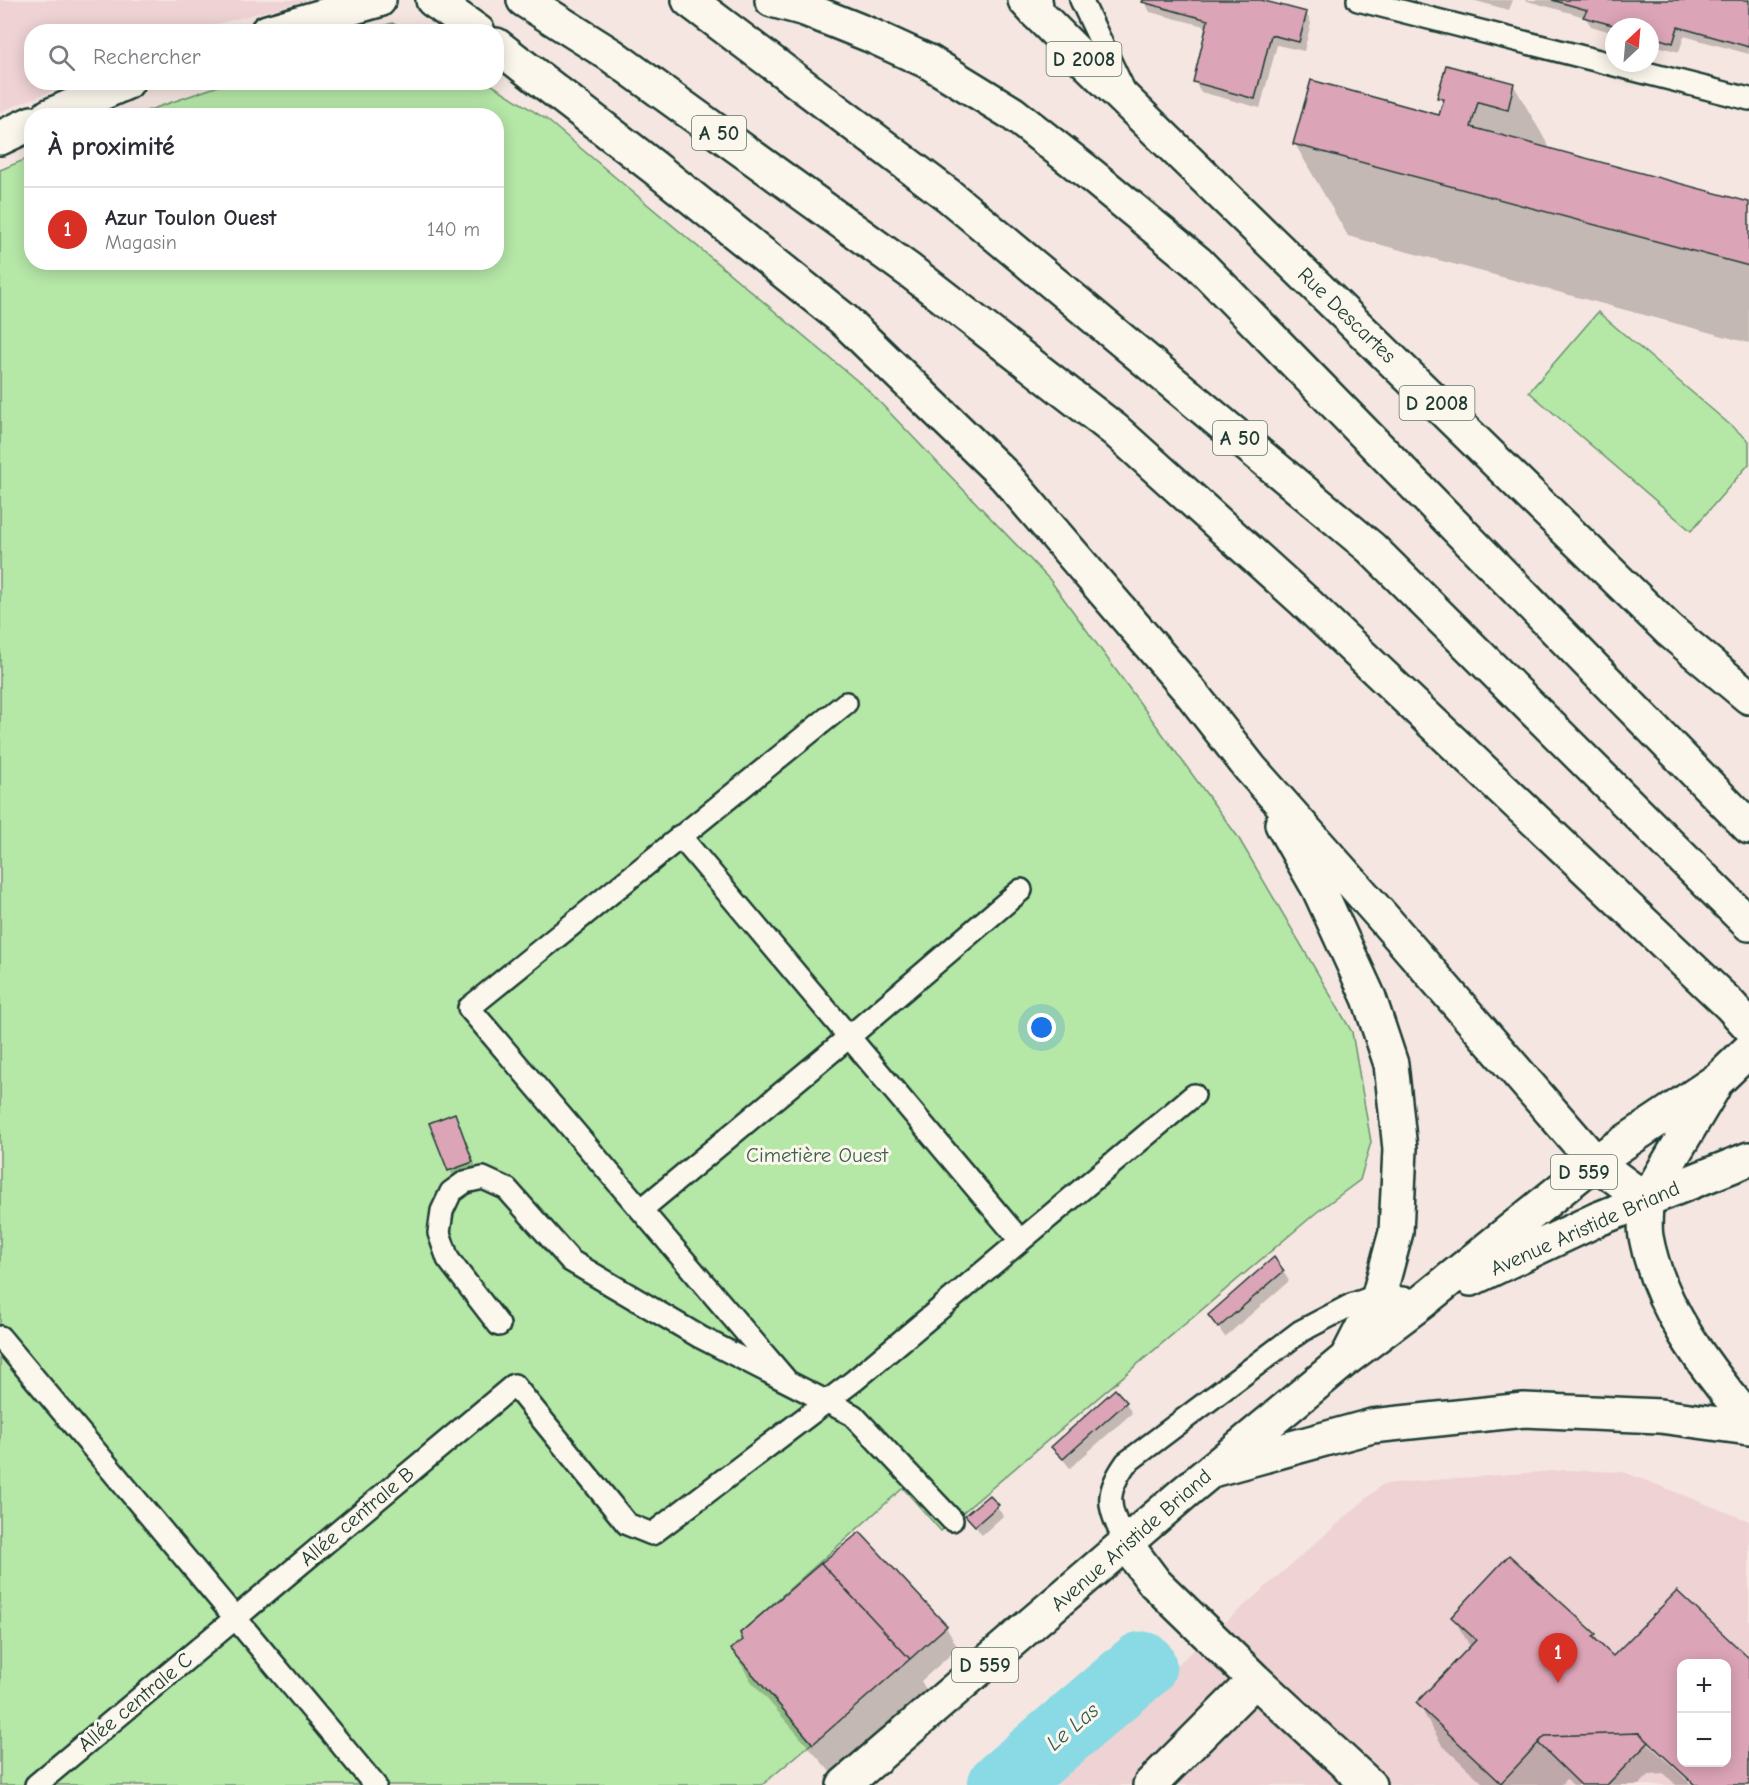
<!DOCTYPE html>
<html lang="fr">
<meta charset="utf-8">
<style>
body{margin:0;font-family:"Comic Neue",sans-serif;background:#f7f7f7;color:#2b2b33}
.controls{position:absolute;right:18px;bottom:18px;display:grid;overflow:hidden;border-radius:12px;box-shadow:0 3px 15px #0003}
.controls button{width:54px;height:54px;display:grid;place-items:center;padding:0;border:0;border-bottom:2px solid #e1e1e2;background:#fff;color:#2b2b33;font:30px sans-serif}
.compass{position:absolute;left:1605px;top:18px;width:54px;height:54px;border-radius:50%;background:#fff;box-shadow:0 3px 15px #0003;rotate:26deg}
.you{position:absolute;left:1042px;top:1028px;width:21px;height:21px;margin:-15px;border:4px solid #fff;border-radius:50%;background:#1a73e8;box-shadow:0 0 0 9px #1a73e833}
.badge{display:grid;place-items:center;width:39px;height:39px;border-radius:50%;background:#d93025;color:#fff;font-size:20px;font-weight:700}
.pin{position:absolute;translate:-50% -50px;filter:drop-shadow(0 2px 3px #0008)}
.pin::after{content:'';position:absolute;top:32px;width:21px;height:18px;background:inherit;clip-path:polygon(0 0,100% 0,50% 100%)}
.list{margin:0;padding:0;list-style:none}
h2{display:flex;justify-content:space-between;align-items:center;height:78px;margin:0;padding:0 24px;font-size:26px}
h2 small{font-size:20px;font-weight:400;color:#7c7c81}
.list li{display:grid;grid-template-columns:39px 1fr auto;gap:18px;align-items:center;box-sizing:border-box;height:84px;padding:0 24px;border-top:2px solid #e1e1e2}
.list b{display:block;font-size:22px;white-space:nowrap}
.list p{margin:0;font-size:20px;white-space:nowrap;color:#7c7c81}
.list em{font-size:20px;font-style:normal;color:#7c7c81}
.icon{flex:none;width:33px;height:33px;fill:none;stroke:currentColor;stroke-width:2;stroke-linecap:round;stroke-linejoin:round}
.map{position:relative;flex:none;width:1749px;height:1785px;overflow:hidden}
.search{position:absolute;background:#fff;box-shadow:0 3px 15px #0003;left:24px;top:24px;width:480px;height:66px;display:flex;align-items:center;gap:15px;box-sizing:border-box;padding:0 21px;border-radius:24px;color:#7c7c81;font-size:22px}
.panel{position:absolute;background:#fff;box-shadow:0 3px 15px #0003;left:24px;top:108px;width:480px;height:162px;border-radius:24px}
.map>svg:first-child{display:block}
</style>
<div class="map">
<svg width="1749" height="1785" viewBox="0 0 1749 1785">
<rect width="100%" height="100%" fill="#f5e6e1"/>
<filter id="ink" filterUnits="userSpaceOnUse"><feTurbulence type="fractalNoise" baseFrequency=".0167" numOctaves="2"/><feDisplacementMap in="SourceGraphic" scale="12" xChannelSelector="R" yChannelSelector="G"/><feConvolveMatrix kernelMatrix="1 2 1 2 8 2 1 2 1" color-interpolation-filters="sRGB"/></filter>
<g filter="url(#ink)">
<path fill="#eed2d4" fill-rule="evenodd" d="M 0,0 L 308,0 L 213,25 L 196,31 L 32,32 L 32,82 L 71,83 L 0,112 Z
M 1565,1470 L 1624,1472 L 1749,1521 L 1749,1785 L 1040,1785 L 1383,1484 ZM 1682,1664 L 1726,1664 L 1726,1762 L 1682,1762 Z"/>
<path fill="#b5e7a7" stroke="#6a926e" stroke-width="1.5" d="M 392,23 L 407,31 L 367,31 Z
M 227,83 L 489,83 L 546,119 L 867,389 L 1050,580 L 1238,837 L 1352,1032 L 1371,1142 L 1360,1180 L 1317,1212 L 941,1531 L 903,1488 L 740,1633 L 743,1640 L 732,1650 L 812,1743 L 762,1785 L 0,1785 L 0,170 L 31,157 L 32,262 L 496,262 L 496,116 L 135,115 Z
M 1598,312 L 1749,441 L 1749,464 L 1691,531 L 1529,392 Z"/>
<path fill="#8adae5" stroke="#5f9b9e" stroke-width="1.5" d="M 1122,1647 L 1147,1682 L 1132,1703 L 1113,1724 L 1079,1746 L 1058,1763 L 1039,1785 L 979,1785 L 1054,1709 L 1072,1698 L 1107,1660 Z"/>
<path fill="#0003" fill-rule="evenodd" d="M 1144,0 L 1255,0 L 1306,13 L 1311,23 L 1304,51 L 1277,45 L 1260,108 L 1201,92 L 1195,82 L 1208,27 L 1150,12 Z
M 1472,0 L 1513,0 L 1509,10 Z
M 1524,0 L 1749,0 L 1749,54 L 1684,36 L 1679,52 L 1650,44 L 1650,27 L 1614,27 L 1614,33 L 1591,26 L 1585,17 Z
M 1513,84 L 1551,150 L 1749,203 L 1749,343 L 1348,236 L 1295,144 L 1440,117 L 1444,106 L 1439,97 Z
M 454,1115 L 460,1125 L 478,1172 L 455,1181 L 431,1124 Z
M 1283,1271 L 1289,1281 L 1225,1337 L 1210,1315 Z
M 1126,1403 L 1132,1413 L 1070,1468 L 1053,1447 Z
M 997,1506 L 1003,1516 L 982,1535 L 967,1515 Z
M 1453,1617 L 1595,1635 L 1602,1647 L 1613,1658 L 1749,1660 L 1749,1785 L 1697,1785 L 1648,1740 L 1648,1744 L 1692,1785 L 1676,1785 L 1665,1774 L 1649,1775 L 1639,1785 L 1573,1785 L 1567,1779 L 1561,1785 L 1485,1785 L 1442,1745 L 1418,1703 L 1471,1648 ZM 1682,1664 L 1726,1664 L 1726,1762 L 1682,1762 Z
M 946,1627 L 958,1648 L 921,1681 L 927,1691 L 832,1774 L 751,1681 L 733,1650 Z"/>
<g fill="none" stroke-linecap="round" stroke-linejoin="round">
<path stroke="#4a7c7b" stroke-width="1.5" d="M 988,1785 L 1058,1714 L 1076,1702 L 1119,1658 L 1122,1658 L 1139,1680 L 1139,1684 C 1130,1696 1120,1710 1108,1720 C 1091,1734 1038,1761 1035,1785
M 1000,1785 L 1063,1720 L 1082,1708 L 1116,1670 L 1121,1669 L 1130,1682 C 1124,1694 1113,1706 1103,1715 C 1083,1730 1029,1757 1028,1785"/>
<path stroke="#8adae5" stroke-width="69" d="M 1002,1785 L 1142,1666"/>
</g>
<path fill="#dca4b7" stroke="#1f3d34" stroke-width="1.5" fill-rule="evenodd" d="M 1143,0 L 1261,0 L 1307,12 L 1299,42 L 1271,35 L 1255,99 L 1193,82 L 1208,20 L 1142,2 Z
M 1552,0 L 1749,0 L 1749,47 L 1678,27 L 1673,43 L 1650,36 L 1650,27 L 1620,27 L 1583,17 L 1587,10 Z
M 1446,65 L 1514,83 L 1508,110 L 1478,102 L 1471,127 L 1749,202 L 1749,266 L 1293,144 L 1311,80 L 1439,115 L 1444,99 L 1437,98 Z
M 455,1113 L 473,1162 L 448,1171 L 429,1123 Z
M 1274,1257 L 1284,1271 L 1218,1328 L 1208,1315 Z
M 1115,1389 L 1127,1402 L 1063,1459 L 1051,1447 Z
M 989,1495 L 999,1505 L 975,1526 L 965,1515 Z
M 860,1532 L 947,1626 L 910,1659 L 821,1563 Z
M 1509,1555 L 1596,1634 L 1593,1637 L 1613,1656 L 1677,1591 L 1749,1658 L 1749,1785 L 1695,1785 L 1639,1733 L 1545,1736 L 1501,1783 L 1416,1703 L 1476,1640 L 1451,1617 ZM 1682,1664 L 1726,1664 L 1726,1762 L 1682,1762 Z
M 821,1563 L 910,1659 L 813,1744 L 731,1649 L 743,1640 L 740,1633 Z
M 1639,1733 L 1649,1742 L 1607,1785 L 1581,1785 L 1538,1743 L 1545,1736 Z"/>
<g fill="none" stroke-linecap="round" stroke-linejoin="round">
<g stroke="#1f3d34" stroke-width="26">
<path id="service" d="M 1081,0 L 1124,90
M 1358,0 L 1749,99
M 680,836 L 1020,1240
M 641,1210 L 849,1037 L 1021,890
M 499,1325 L 448,1259 L 439,1233 L 442,1211 L 451,1192 L 465,1182 L 483,1178 L 507,1189 L 571,1261 L 700,1337 L 853,1415 L 952,1520
M 0,1337 L 375,1785
M 787,1381 L 469,1008 L 846,703
M 1125,1543 C 1110,1508 1102,1497 1126,1463 L 1301,1331 L 1351,1305 L 1379,1295 L 1423,1301
M 36,1785 L 514,1385 L 627,1524 L 652,1534 L 855,1380 L 1194,1095"/>
</g>
<g stroke="#1f3d34" stroke-width="38">
<path id="minor" d="M 1125,1543 L 1155,1583 L 1255,1680 L 1369,1785
M 1150,1785 L 1255,1680"/>
</g>
<g stroke="#1f3d34" stroke-width="38">
<path id="primary" d="M 1035,0 L 1037,13 L 1074,50 L 1669,630 L 1749,697
M 1595,1162 L 1646,1200 L 1713,1088
M 1471,1279 L 1598,1219 L 1749,1159
M 844,1785 L 1184,1493 L 1347,1358 L 1423,1301 L 1595,1162 L 1719,1079 L 1749,1050"/>
</g>
<g stroke="#1f3d34" stroke-width="38">
<path id="motorway" d="M 433,0 L 478,32
M 524,0 L 611,55 L 910,271 L 1115,430 L 1303,600 L 1730,1005 L 1749,1026
M 689,0 L 948,195 L 1371,548 L 1749,924
M 772,0 L 805,9 L 870,35 L 929,62 L 1012,113 L 1091,175 L 1198,263 L 1749,827
M 1025,0 L 1037,13
M 267,32 L 379,0
M 496,45 L 655,168 L 843,319 L 1005,476 L 1189,690 L 1250,768 L 1386,921 L 1595,1162
M 49,116 L 127,82
M 0,138 L 32,123
M 1282,824 L 1319,889 L 1369,998 L 1391,1064 L 1400,1149 L 1396,1232 L 1379,1295 L 1347,1358
M 1646,1200 C 1646,1212 1644,1225 1646,1237 C 1659,1307 1704,1366 1749,1420
M 1212,1470 L 1372,1426 L 1524,1410 L 1660,1416 L 1749,1428"/>
</g>
<use href="#service" stroke="#fbf7ec" stroke-width="21"/>
<use href="#minor" stroke="#fbf7ec" stroke-width="33"/>
<use href="#primary" stroke="#fbf7ec" stroke-width="33"/>
<use href="#motorway" stroke="#fbf7ec" stroke-width="33"/>
</g>
</g>
<g text-anchor="middle" stroke-width="6" stroke-linejoin="round" paint-order="stroke">
<g fill="#fbf7ec" stroke="#61756b" stroke-width="1.5">
<rect x="1046.5" y="42" width="75" height="34" rx="4.5"/>
<rect x="692" y="116" width="54" height="34" rx="4.5"/>
<rect x="1399.5" y="386" width="75" height="34" rx="4.5"/>
<rect x="1213" y="421" width="54" height="34" rx="4.5"/>
<rect x="1551" y="1155" width="66" height="34" rx="4.5"/>
<rect x="952" y="1648" width="66" height="34" rx="4.5"/>
</g>
<g font-size="20" font-weight="bold" fill="#1f3d34">
<text x="1084" y="66">D 2008</text>
<text x="719" y="140">A 50</text>
<text x="1437" y="410">D 2008</text>
<text x="1240" y="445">A 50</text>
<text x="1584" y="1179">D 559</text>
<text x="985" y="1672">D 559</text>
</g>
<g font-size="21" fill="#1f3d34" stroke="#fbf7ec">
<text transform="translate(1347 315) rotate(44)" y="7">Rue Descartes</text>
<text transform="translate(1585 1228) rotate(-24)" y="7">Avenue Aristide Briand</text>
<text transform="translate(357 1516) rotate(-40)" y="7">Allée centrale B</text>
<text transform="translate(1131 1540) rotate(-41)" y="7">Avenue Aristide Briand</text>
<text transform="translate(135 1702) rotate(-40)" y="7">Allée centrale C</text>
</g>
<g font-size="21" fill="#3d5f4b" stroke="#fbf7ec">
<text x="817" y="1162">Cimetière Ouest</text>
</g>
<g font-size="22" font-style="italic" fill="#345c57" stroke="#fbf7ec">
<text transform="translate(1072 1726) rotate(-40)" y="8">Le Las</text>
</g>
</g>
</svg>
<div class="controls">
<button>+</button>
<button>−</button>
</div>
<svg class="compass" viewBox="-18 -18 36 36"><path d="M0-13l5 13h-10z" fill="#e53935"/><path d="M0 13l5-13h-10z" fill="#7c7c81"/></svg>
<div class="you"></div>
<div class="pin badge" style="left:1558px;top:1683px">1</div>
<div class="search"><svg class="icon" aria-label="search" viewBox="0 0 24 24"><circle cx="10" cy="10" r="6"/><path d="M15 15l6 6"/></svg>Rechercher</div>
<section class="panel">
<h2>À proximité<small></small></h2>
<ul class="list">
<li><span class="badge">1</span><div><b>Azur Toulon Ouest</b><p>Magasin</p></div><em>140 m</em></li>
</ul>
</section>
</div>
